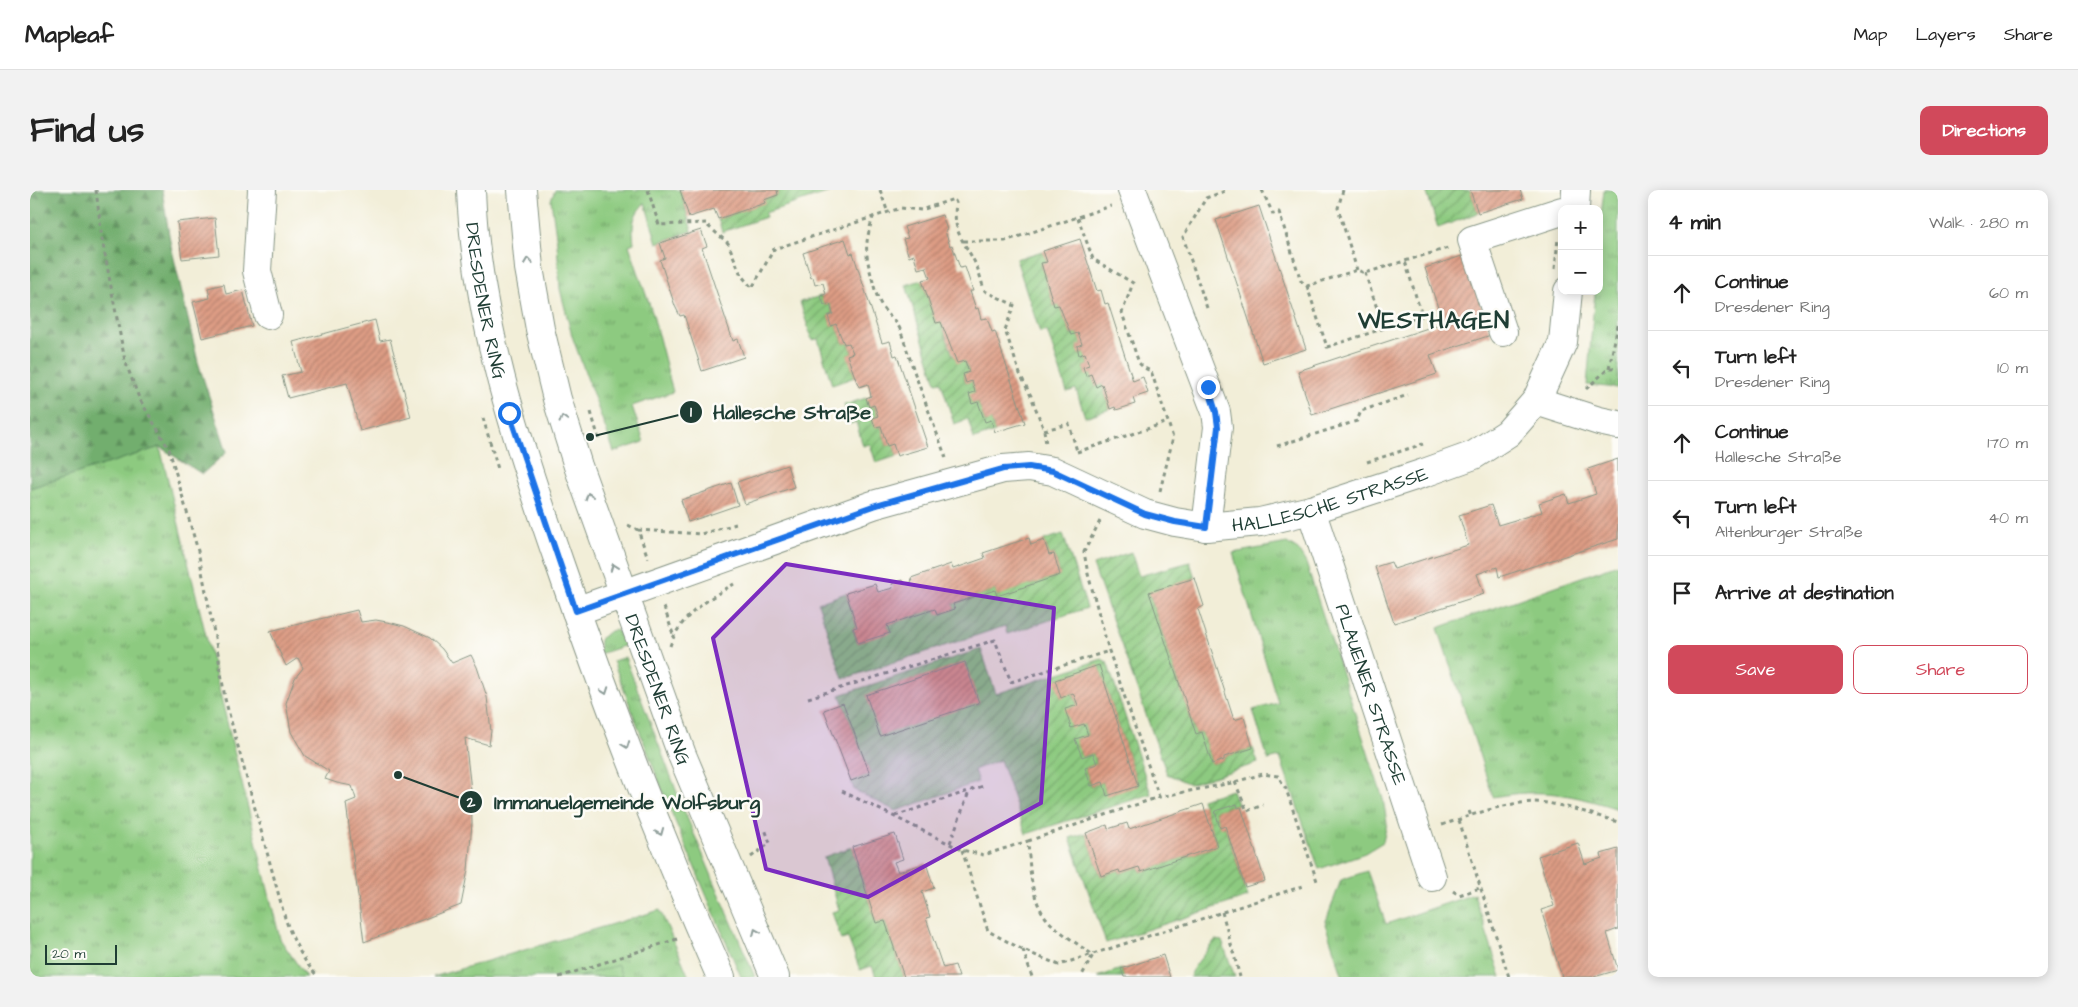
<!DOCTYPE html>
<meta charset="utf-8">
<style>
body{margin:0;font-family:"Architects Daughter",sans-serif;background:#f2f2f2;color:#222}
.controls{position:absolute;right:15px;top:15px;display:grid;overflow:hidden;border-radius:10px;box-shadow:0 2px 12px #0003}
.controls button{width:45px;height:45px;display:grid;place-items:center;padding:0;border:0;border-bottom:1px solid #e0e0e0;background:#fff;color:#222;font:25px sans-serif}
.scale{position:absolute;left:15px;bottom:12px;width:72px;box-sizing:border-box;padding-left:5px;border:2px solid #1f3d34;border-top:0;font-size:14px;line-height:18px;white-space:nowrap;color:#1f3d34;-webkit-text-stroke:4px #fdfcf7;paint-order:stroke}
.stop{position:absolute;width:15px;height:15px;margin:-11px;border:4px solid #1a73e8;border-radius:50%;background:#fff}
.stop.end{background:#1a73e8;border-color:#fff;box-shadow:0 1px 5px #0008}
.list{margin:0;padding:0;list-style:none}
h2{display:flex;justify-content:space-between;align-items:center;height:65px;margin:0;padding:0 20px;font-size:21px}
h2 small{font-size:16px;font-weight:400;color:#767676}
.list li{display:grid;grid-template-columns:32px 1fr auto;gap:15px;align-items:center;box-sizing:border-box;height:75px;padding:0 20px;border-top:1px solid #e0e0e0}
.list b{display:block;font-size:19px;white-space:nowrap}
.list p{margin:0;font-size:16px;white-space:nowrap;color:#767676}
.list em{font-size:16px;font-style:normal;color:#767676}
.actions{display:flex;gap:10px;padding:15px 20px}
.actions a{flex:1;padding:11px 0;border:1px solid #d1495b;border-radius:10px;text-align:center;font-size:18px;color:#d1495b}
.actions .main{background:#d1495b;color:#fff}
.icon{flex:none;width:28px;height:28px;fill:none;stroke:currentColor;stroke-width:2;stroke-linecap:round;stroke-linejoin:round}
.map{position:relative;flex:none;width:1588px;height:787px;overflow:hidden;border-radius:10px}
header{display:flex;align-items:center;gap:30px;box-sizing:border-box;height:70px;padding:0 25px;background:#fff;border-bottom:1px solid #e0e0e0}
header strong{font-size:24px}
nav{display:flex;gap:28px;margin-inline-start:auto;font-size:18px}
.intro{display:flex;align-items:center;justify-content:space-between;box-sizing:border-box;height:120px;padding:0 30px}
h1{margin:0;font-size:35px}
.button{padding:12px 22px;border-radius:10px;background:#d1495b;color:#fff;font-size:18px;font-weight:700}
main{display:flex;gap:30px;padding:0 30px}
aside{flex:1;background:#fff;border-radius:10px;box-shadow:0 2px 12px #0003}
.map>svg:first-child{display:block}
</style>
<header>
<strong>Mapleaf</strong>
<nav><a>Map</a><a>Layers</a><a>Share</a></nav>
</header>
<div class="intro"><h1>Find us</h1><a class="button">Directions</a></div>
<main>
<div class="map">
<svg width="1588" height="787" viewBox="0 0 1588 787">
<defs>
<pattern id="grass-tufts" width="24" height="20" patternUnits="userSpaceOnUse" patternTransform="scale(1.25)"><rect width="24" height="20" fill="#8dca80"/><path d="M3 7l-1-3M5 7V3M7 7l1-3M15 17l-1-3M17 17v-4M19 17l1-3" fill="none" stroke="#73a56a"/></pattern>
<pattern id="forest-firs" width="22" height="20" patternUnits="userSpaceOnUse" patternTransform="scale(1.25)"><rect width="22" height="20" fill="#72ae6e"/><path d="M5 1l3.5 6h-7zM16 11l3.5 6h-7z" fill="#5d8f5b"/></pattern>
<pattern id="garden-furrows" width="10" height="10" patternUnits="userSpaceOnUse" patternTransform="scale(1.25)"><rect width="10" height="10" fill="#8dca80"/><path d="M-1 1l2-2M0 10L10 0M9 11l2-2" fill="none" stroke="#73a56a"/></pattern>
<pattern id="building-hatch" width="6" height="6" patternUnits="userSpaceOnUse" patternTransform="scale(1.25)"><rect width="6" height="6" fill="#dd9c84"/><path d="M-1 1l2-2M0 6l6-6M5 7l2-2" fill="none" stroke="#b3806d"/></pattern>
</defs>
<rect width="100%" height="100%" fill="#fdfcf7"/>
<filter id="ink" filterUnits="userSpaceOnUse"><feTurbulence type="fractalNoise" baseFrequency=".02" numOctaves="2"/><feDisplacementMap in="SourceGraphic" scale="10" xChannelSelector="R" yChannelSelector="G"/><feConvolveMatrix kernelMatrix="1 2 1 2 8 2 1 2 1" color-interpolation-filters="sRGB"/></filter>
<filter id="wash" filterUnits="userSpaceOnUse"><feTurbulence type="fractalNoise" baseFrequency=".0096" numOctaves="4" result="noise"/><feDisplacementMap in="SourceGraphic" scale="20" xChannelSelector="R" yChannelSelector="G"/><feGaussianBlur stdDeviation="1.12" result="paint"/><feColorMatrix in="noise" values="0 0 0 0 0 0 0 0 0 0 0 0 0 0 0 0 0 1.4 0 .05"/><feComposite in="paint" operator="in"/></filter>
<g filter="url(#wash)">
<rect width="100%" height="100%" fill="#f2eed8"/>
<path fill="url(#grass-tufts)" stroke="#56845a" d="M 525,0 L 650,0 L 662,41 L 627,53 L 615,13 C 602,25 602,36 604,53 L 599,55 L 623,125 L 643,202 L 602,216 L 614,252 L 584,262 L 542,146 L 530,99 L 527,53 L 521,10 Z
M 1574,0 L 1588,0 L 1588,198 L 1557,195 L 1565,101 L 1569,101 L 1569,43 Z
M 130,257 L 250,749 L 276,787 L 0,787 L 0,298 Z
M 1257,353 L 1268,360 L 1276,373 L 1353,609 L 1357,633 L 1353,652 L 1335,663 L 1289,679 L 1250,567 L 1238,570 L 1223,520 L 1248,513 L 1203,363 Z
M 1588,374 L 1588,619 C 1541,604 1512,598 1463,607 L 1408,438 Z
M 585,440 L 599,446 L 603,453 L 569,464 L 570,449 L 580,441 Z
M 595,467 L 653,618 L 725,787 L 711,787 L 634,605 L 583,471 Z
M 1337,681 L 1356,734 L 1444,704 L 1471,787 L 1313,787 L 1295,734 L 1311,690 Z
M 630,720 L 659,787 L 403,787 Z"/>
<path fill="url(#forest-firs)" stroke="#487651" d="M 0,0 L 132,0 L 140,51 L 168,172 L 197,262 L 172,284 L 130,257 L 0,298 Z"/>
<path fill="url(#garden-furrows)" stroke="#56845a" fill-rule="evenodd" d="M 749,0 L 806,0 L 735,23 L 736,27 L 692,42 L 688,29 L 734,13 L 734,10 L 748,5 L 747,1 Z
M 1396,0 L 1440,0 L 1448,23 L 1408,38 Z
M 1013,61 L 1017,72 L 1011,74 L 1024,116 L 1029,115 L 1041,145 L 1048,143 L 1052,154 L 1047,156 L 1049,165 L 1055,163 L 1059,175 L 1053,177 L 1056,185 L 1061,184 L 1066,197 L 1072,194 L 1080,219 L 1055,227 L 1046,199 L 1037,202 L 1017,141 L 1010,143 L 986,69 Z
M 892,90 L 906,133 L 911,132 L 923,166 L 935,171 L 939,182 L 933,184 L 936,193 L 942,191 L 945,202 L 942,214 L 948,212 L 955,232 L 961,230 L 965,242 L 944,249 L 938,229 L 924,234 L 911,192 L 906,193 L 876,95 Z
M 791,106 L 794,115 L 800,114 L 803,124 L 798,126 L 801,135 L 806,134 L 814,154 L 819,153 L 823,163 L 818,165 L 825,187 L 802,195 L 788,149 L 782,150 L 770,112 Z
M 836,208 L 839,217 L 844,215 L 848,226 L 845,237 L 851,236 L 857,256 L 863,254 L 867,266 L 846,273 L 840,254 L 833,256 L 826,232 L 820,234 L 814,215 Z
M 1033,344 L 1057,418 L 977,444 L 975,436 L 813,489 L 788,413 L 816,403 L 827,437 L 823,438 L 828,453 L 859,442 L 857,435 L 905,419 L 908,425 L 924,419 L 923,414 L 965,400 L 967,405 L 1030,385 L 1024,364 L 1019,365 L 1014,350 Z
M 1101,362 L 1109,386 L 1160,372 L 1165,388 L 1119,403 L 1166,544 L 1172,542 L 1182,574 L 1194,570 L 1194,567 L 1223,558 L 1228,573 L 1160,594 L 1137,584 L 1063,375 Z
M 951,459 L 966,504 L 1072,469 L 1077,472 L 1121,604 L 996,644 L 970,570 L 944,580 L 948,592 L 866,621 L 824,600 L 821,591 L 840,584 L 810,505 ZM 1069,476 L 1108,595 L 1077,605 L 1073,592 L 1061,596 L 1055,578 L 1067,574 L 1063,563 L 1052,567 L 1046,549 L 1058,545 L 1043,503 L 1031,507 L 1026,490 Z
M 1202,600 L 1207,614 L 1185,621 L 1190,637 L 1195,636 L 1218,707 L 1076,753 L 1040,648 L 1056,643 L 1071,686 L 1089,680 L 1090,683 L 1109,677 L 1111,682 L 1187,656 L 1171,609 Z
M 822,657 L 846,733 L 855,731 L 874,787 L 846,787 L 842,776 L 830,780 L 818,748 L 811,750 L 802,722 L 809,720 L 794,667 Z
M 1185,750 L 1192,751 L 1205,787 L 1160,787 L 1164,777 Z
M 1091,779 L 1094,787 L 1068,787 Z"/>
<path fill="#8dca80" stroke="#56845a" d="M 588,775 L 592,787 L 549,787 Z"/>
<g id="blocks">
<path fill="url(#building-hatch)" d="M 650,0 L 747,0 L 748,5 L 734,10 L 735,13 L 688,29 L 684,19 L 659,27 Z
M 1440,0 L 1490,0 L 1493,9 L 1448,23 Z
M 1229,16 L 1276,159 L 1233,173 L 1186,30 Z
M 912,25 L 917,40 L 915,41 L 920,56 L 922,55 L 930,78 L 935,77 L 943,101 L 940,101 L 946,119 L 948,118 L 951,129 L 957,128 L 962,142 L 965,141 L 995,233 L 965,242 L 961,230 L 955,232 L 948,212 L 942,214 L 939,204 L 945,202 L 942,191 L 936,193 L 933,184 L 939,182 L 935,171 L 927,173 L 911,132 L 906,133 L 892,90 L 900,88 L 896,77 L 888,79 L 884,65 L 879,67 L 873,49 L 878,48 L 874,37 Z
M 185,28 L 189,65 L 152,69 L 147,32 Z
M 671,40 L 677,56 L 672,58 L 703,151 L 708,149 L 714,167 L 672,181 L 654,125 L 650,126 L 645,116 L 630,70 L 635,68 L 630,53 Z
M 815,49 L 820,64 L 823,63 L 852,153 L 860,151 L 864,166 L 867,165 L 898,257 L 867,266 L 863,254 L 857,256 L 851,236 L 845,237 L 842,228 L 848,226 L 844,215 L 839,217 L 836,208 L 841,206 L 838,194 L 829,197 L 826,190 L 817,165 L 823,163 L 819,153 L 814,154 L 806,134 L 801,136 L 798,126 L 803,124 L 800,114 L 794,115 L 791,106 L 796,104 L 793,93 L 785,95 L 783,87 L 781,88 L 773,63 Z
M 1050,49 L 1067,101 L 1071,100 L 1075,114 L 1078,113 L 1103,191 L 1113,187 L 1118,203 L 1103,208 L 1105,214 L 1086,220 L 1085,217 L 1080,219 L 1072,194 L 1066,197 L 1061,184 L 1056,186 L 1053,177 L 1059,175 L 1055,163 L 1049,165 L 1047,156 L 1052,154 L 1048,143 L 1041,145 L 1029,115 L 1024,116 L 1011,73 L 1017,72 L 1013,61 Z
M 1435,65 L 1461,145 L 1400,165 L 1407,184 L 1282,225 L 1268,181 L 1413,133 L 1395,78 Z
M 194,94 L 196,104 L 213,100 L 222,136 L 172,148 L 163,112 L 180,108 L 178,98 Z
M 345,130 L 350,151 L 360,149 L 381,227 L 330,241 L 317,193 L 258,208 L 252,186 L 271,182 L 263,152 Z
M 1588,269 L 1588,349 L 1469,387 L 1467,377 L 1447,384 L 1454,404 L 1364,433 L 1345,377 L 1361,372 L 1364,379 L 1438,355 L 1429,325 L 1442,321 L 1461,315 L 1468,335 L 1512,322 L 1509,313 L 1536,304 L 1539,313 L 1566,304 L 1558,279 Z
M 757,275 L 764,297 L 715,314 L 707,292 Z
M 701,293 L 708,315 L 658,332 L 651,310 Z
M 999,348 L 1001,355 L 1014,350 L 1019,365 L 1024,364 L 1030,385 L 967,406 L 965,400 L 923,414 L 925,419 L 907,425 L 905,419 L 857,435 L 860,443 L 828,453 L 823,438 L 827,437 L 816,403 L 845,394 L 848,402 L 863,398 L 862,394 L 873,390 L 874,394 L 882,392 L 881,388 L 921,374 L 923,379 L 955,368 L 953,363 Z
M 1165,388 L 1174,416 L 1168,419 L 1204,530 L 1214,527 L 1223,558 L 1194,567 L 1194,570 L 1182,574 L 1172,542 L 1166,544 L 1119,402 Z
M 327,420 L 331,432 L 346,430 L 362,433 L 374,436 L 400,448 L 412,459 L 422,473 L 441,465 L 447,477 L 457,507 L 461,541 L 459,555 L 435,548 L 441,600 L 442,633 L 438,680 L 431,715 L 334,752 L 316,613 L 326,609 L 322,596 L 307,593 L 295,589 L 299,581 L 275,566 L 261,542 L 256,513 L 265,488 L 273,478 L 268,468 L 256,476 L 240,441 Z
M 935,472 L 949,513 L 850,546 L 836,505 Z
M 1069,475 L 1108,596 L 1077,606 L 1073,592 L 1061,596 L 1055,578 L 1067,574 L 1063,563 L 1052,567 L 1045,549 L 1058,545 L 1054,534 L 1041,538 L 1035,519 L 1048,515 L 1043,503 L 1031,508 L 1025,490 Z
M 813,513 L 840,584 L 821,591 L 794,520 Z
M 1173,614 L 1187,656 L 1111,682 L 1109,677 L 1090,683 L 1089,680 L 1071,686 L 1056,643 L 1077,635 L 1078,639 L 1097,633 L 1099,639 Z
M 1207,614 L 1208,618 L 1211,617 L 1235,691 L 1215,697 L 1195,636 L 1190,638 L 1185,621 Z
M 865,644 L 873,669 L 864,672 L 868,682 L 896,673 L 904,698 L 892,702 L 900,727 L 896,728 L 913,778 L 925,775 L 929,787 L 874,787 L 855,731 L 846,733 L 822,657 Z
M 1548,653 L 1555,674 L 1572,668 L 1571,664 L 1588,659 L 1588,739 L 1577,743 L 1588,780 L 1564,787 L 1532,787 L 1511,720 L 1524,716 L 1508,666 Z
M 1133,765 L 1140,787 L 1094,787 L 1091,779 Z"/>
</g>
</g>
<g filter="url(#ink)">
<use href="#blocks" fill-opacity="0" stroke="#889686" stroke-width="1"/>
<g fill="none" stroke-linecap="round" stroke-linejoin="round">
<g stroke="#889686" stroke-width="30">
<g id="minor">
<path d="M 232,0 L 227,81 L 238,125"/>
<path id="s1" d="M 441,0 C 446,129 487,251 529,372 C 577,512 631,651 691,787"/>
<path id="s2" d="M 492,0 L 499,78 L 510,139 L 527,209 L 548,276 L 652,565 L 745,787"/>
<path d="M 1102,0 L 1186,222 L 1188,237 L 1176,337"/>
<path d="M 1545,19 L 1546,0"/>
<path d="M 1473,142 L 1442,50 L 1532,21"/>
<path d="M 1506,211 L 1569,231 L 1588,235"/>
<path id="s3" d="M 1281,320 L 1402,687"/>
<path id="s4" d="M 546,421 L 843,315 L 973,279 L 999,277 L 1023,281 L 1115,324 L 1145,332 L 1176,337 L 1230,332 L 1281,320 L 1394,283 L 1444,265 L 1478,243 L 1506,211 L 1533,152 L 1538,101"/>
</g>
</g>
<path stroke="#889686" stroke-width="3" stroke-dasharray="4 4" stroke-linecap="butt" d="M 66,0 L 72,49 L 95,171 L 109,208 L 139,259 L 168,361 L 188,463 L 195,509 L 255,728 C 263,751 272,769 288,787
M 618,0 L 629,35 L 676,33
M 850,0 L 858,23
M 1232,0 L 1243,24 L 1249,22 L 1271,91 L 1277,96 L 1327,80 L 1335,83 L 1418,58
M 1313,0 L 1308,18 L 1327,80
M 678,36 L 698,53 L 711,85 L 722,98 L 744,59 L 843,27
M 933,51 L 975,51 L 1081,16
M 1525,79 L 1528,48
M 1335,83 L 1354,139
M 1277,96 L 1297,157 L 1392,126 L 1375,71
M 1177,118 L 1153,47 L 1176,8 L 1198,0
M 1579,178 L 1588,135
M 1556,199 L 1579,178 L 1588,178
M 561,222 L 569,249
M 453,228 L 468,279
M 1014,240 L 1039,234 L 1047,261
M 1247,256 L 1327,231 L 1331,221 L 1378,205
M 1047,262 L 1138,232 L 1121,181 L 1114,178 L 1109,173 L 1092,123 L 1103,93 L 1063,69 L 1048,28
M 916,268 L 885,184 L 870,139 C 866,130 858,126 853,118 C 848,110 845,101 843,92 C 835,63 834,56 843,27 L 871,18 L 891,20 L 924,9 L 926,13 C 922,43 934,50 946,75 C 950,83 951,92 955,101 L 984,115 L 975,140 L 990,184 L 1001,206 L 1014,240 L 1016,254
M 1337,272 L 1393,254
M 1130,301 L 1143,248 L 1138,232
M 1070,331 L 1054,362 L 1058,384 L 1079,461 L 1129,607
M 598,335 L 608,340 L 618,368
M 608,340 L 671,344 L 706,334
M 634,417 L 643,444
M 640,456 C 650,426 678,409 704,394
M 778,508 L 965,450 L 981,492 L 1079,461
M 1205,592 L 1217,621 L 1233,615
M 812,601 L 932,660 L 954,665 L 998,651 C 1000,680 1000,717 1025,737 C 1037,747 1050,756 1063,765 L 1051,787
M 1439,621 L 1441,626
M 865,626 L 953,596
M 1429,630 L 1479,787
M 1412,635 C 1443,625 1485,608 1517,613 C 1541,617 1565,625 1588,632
M 998,651 L 1129,607 L 1201,593 L 1233,584 L 1248,586 L 1256,599 L 1287,691
M 920,653 L 939,602
M 932,660 L 958,741 L 993,760 L 1029,775 L 1273,696
M 721,667 L 740,653 L 735,639
M 1423,701 L 1429,705 L 1450,698
M 1192,722 L 1210,787
M 993,760 L 1002,787
M 529,787 L 647,749"/>
<use href="#minor" stroke="#fff" stroke-width="28"/>
</g>
<defs><path id="oneway-chevron" d="M-2-3.5L2.5 0L-2 3.5" fill="none" stroke-width="1.6" stroke-linecap="round" stroke-linejoin="round" transform="scale(1.25)"/></defs>
<g stroke="#8f9e9a">
<use href="#oneway-chevron" transform="translate(498 71) rotate(-96)"/>
<use href="#oneway-chevron" transform="translate(533 229) rotate(-107)"/>
<use href="#oneway-chevron" transform="translate(559 306) rotate(-109)"/>
<use href="#oneway-chevron" transform="translate(584 377) rotate(-110)"/>
<use href="#oneway-chevron" transform="translate(575 501) rotate(70)"/>
<use href="#oneway-chevron" transform="translate(596 555) rotate(69)"/>
<use href="#oneway-chevron" transform="translate(630 642) rotate(68)"/>
<use href="#oneway-chevron" transform="translate(726 742) rotate(-113)"/>
</g>
</g>
<g fill="none" stroke-linecap="round" stroke-linejoin="round" filter="url(#ink)">
<path stroke="#1a73e8" stroke-width="6" d="M 479,223 L 546,421 L 843,316 L 973,279 L 999,277 L 1023,281 L 1115,324 L 1145,332 L 1176,337 L 1188,237 L 1186,222 L 1178,197"/>
</g>
<path fill="#7b2cbf" fill-opacity="0.2" stroke="#7b2cbf" stroke-width="4" stroke-linejoin="round" d="M 756,374 L 1024,418 L 1011,613 L 838,707 L 736,679 L 683,448 Z"/>
<g text-anchor="middle" stroke-width="5" stroke-linejoin="round" paint-order="stroke">
<g font-size="19" fill="#1f3d34" stroke="#fdfcf7">
<text dy="7" stroke="none"><textPath href="#s1" startOffset="112">DRESDENER RING</textPath></text>
<text dy="7" stroke="none"><textPath href="#s4" startOffset="792">HALLESCHE STRASSE</textPath></text>
<text dy="7" stroke="none"><textPath href="#s2" startOffset="520">DRESDENER RING</textPath></text>
<text dy="7" stroke="none"><textPath href="#s3" startOffset="194">PLAUENER STRASSE</textPath></text>
</g>
<g font-size="24" font-weight="bold" letter-spacing="1" fill="#1f3d34" stroke="#fdfcf7">
<text x="1404" y="138">WESTHAGEN</text>
</g>
</g>
<path fill="none" stroke="#1f3d34" stroke-width="2" d="M560 247L661 222M368 585L441 612"/>
<g fill="#1f3d34" stroke="#fdfcf7" stroke-width="2">
<circle cx="560" cy="247" r="5"/>
<circle cx="368" cy="585" r="5"/>
<circle cx="661" cy="222" r="12"/>
<circle cx="441" cy="612" r="12"/>
</g>
<g font-size="15" text-anchor="middle" font-weight="bold" fill="#fff">
<text x="661" y="227">1</text>
<text x="441" y="617">2</text>
</g>
<g font-size="20" text-anchor="middle" font-weight="bold" fill="#1f3d34" stroke="#fdfcf7" stroke-width="5" stroke-linejoin="round" paint-order="stroke">
<text x="762" y="229">Hallesche Straße</text>
<text x="597" y="619">Immanuelgemeinde Wolfsburg</text>
</g>
</svg>
<div class="controls">
<button>+</button>
<button>−</button>
</div>
<div class="scale">20 m</div>
<div class="stop" style="left:479px;top:223px"></div>
<div class="stop end" style="left:1178px;top:197px"></div>
</div>
<aside>
<h2>4 min<small>Walk · 280 m</small></h2>
<ul class="list">
<li><svg class="icon" aria-label="ahead" viewBox="0 0 24 24"><path d="M12 20V5M6 11l6-6 6 6"/></svg><div><b>Continue</b><p>Dresdener Ring</p></div><em>60 m</em></li>
<li><svg class="icon" aria-label="left" viewBox="0 0 24 24"><path d="M17 20v-9H6M10 6l-5 5 5 5"/></svg><div><b>Turn left</b><p>Dresdener Ring</p></div><em>10 m</em></li>
<li><svg class="icon" aria-label="ahead" viewBox="0 0 24 24"><path d="M12 20V5M6 11l6-6 6 6"/></svg><div><b>Continue</b><p>Hallesche Straße</p></div><em>170 m</em></li>
<li><svg class="icon" aria-label="left" viewBox="0 0 24 24"><path d="M17 20v-9H6M10 6l-5 5 5 5"/></svg><div><b>Turn left</b><p>Altenburger Straße</p></div><em>40 m</em></li>
<li><svg class="icon" aria-label="arrive" viewBox="0 0 24 24"><path d="M6 21V4h12l-3 4 3 4H6"/></svg><div><b>Arrive at destination</b></div></li>
</ul>
<div class="actions"><a class="main">Save</a><a>Share</a></div>
</aside>
</main>
